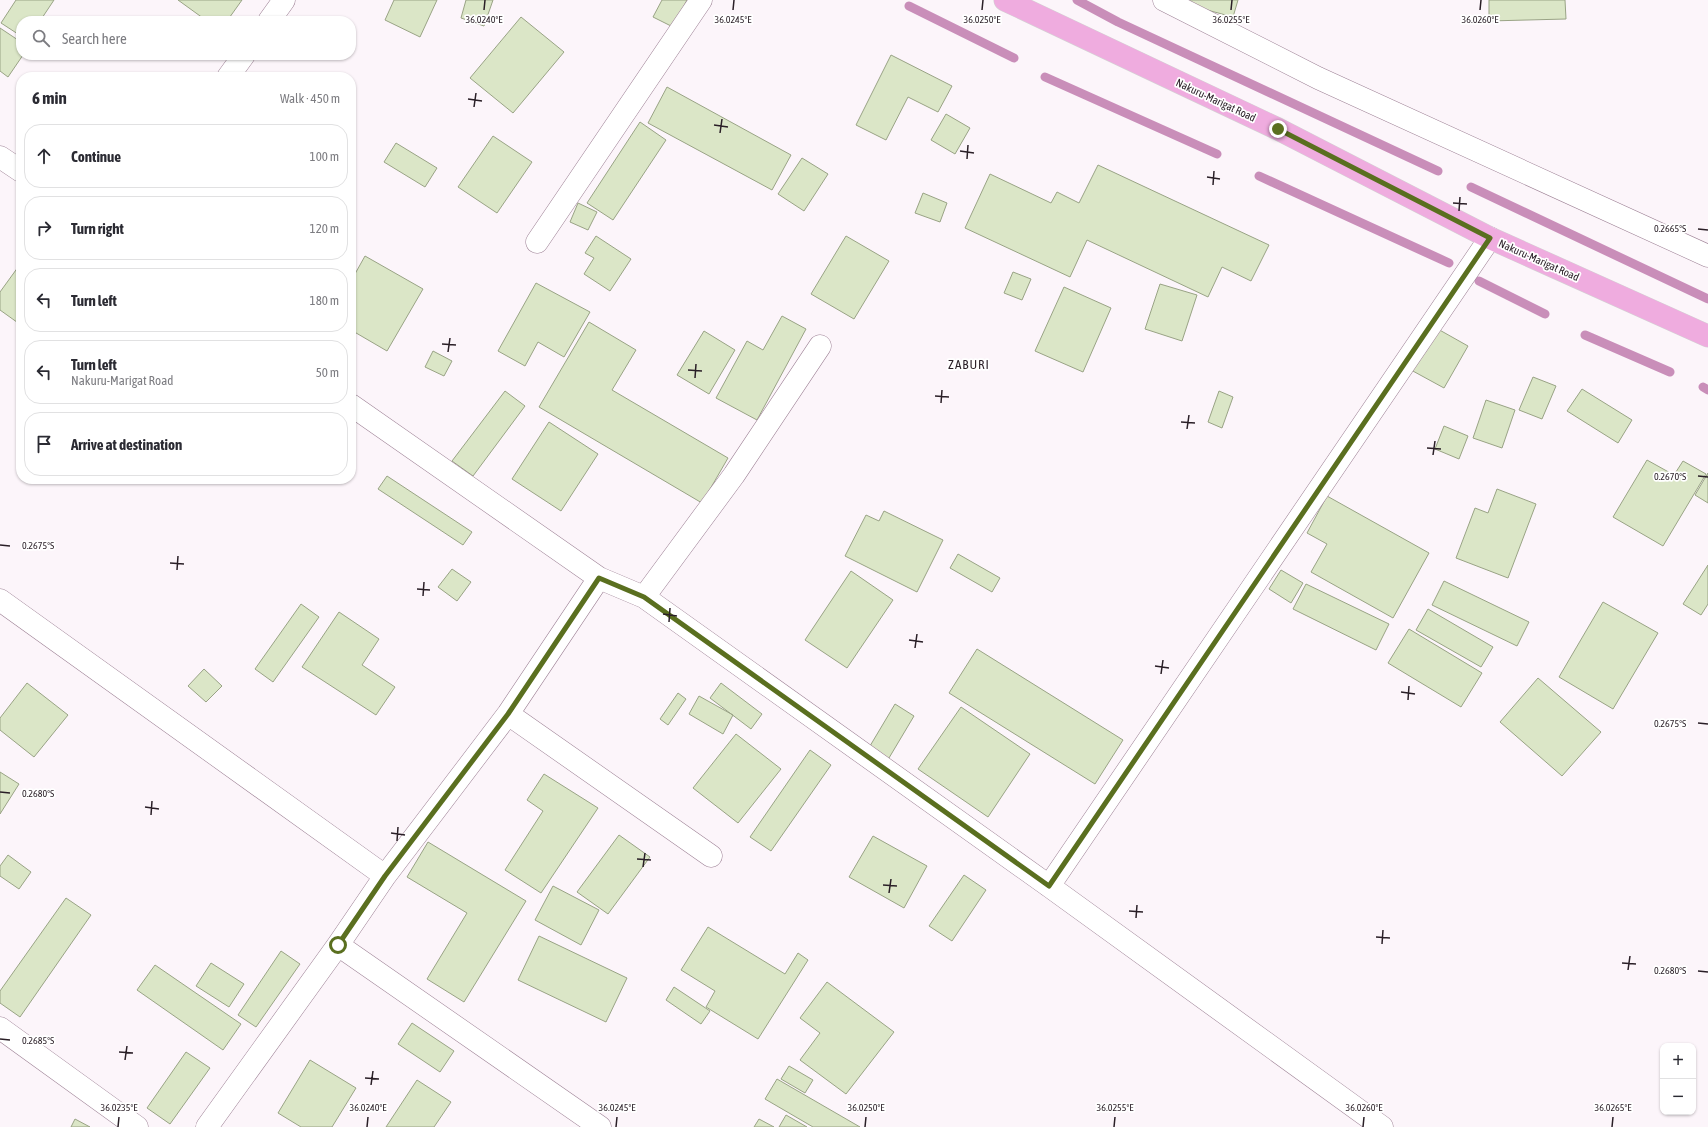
<!DOCTYPE html>
<meta charset="utf-8">
<style>
body{margin:0;font-family:"Asap Condensed",sans-serif;background:#f2f2f3;color:#2b2b33}
.controls{position:absolute;right:12px;bottom:12px;display:grid;overflow:hidden;border-radius:8px;box-shadow:0 1px 3px #0004}
.controls button{width:36px;height:36px;display:grid;place-items:center;padding:0;border:0;border-bottom:1px solid #e1e1e2;background:#fff;color:#2b2b33;font:20px sans-serif}
.stop{position:absolute;width:12px;height:12px;margin:-9px;border:3px solid #5a6f1f;border-radius:50%;background:#fff}
.stop.end{background:#5a6f1f;border-color:#fff;box-shadow:0 1px 4px #0008}
.list{margin:0;padding:0;list-style:none}
h2{display:flex;justify-content:space-between;align-items:center;height:52px;margin:0;padding:0 16px;font-size:17px}
h2 small{font-size:13px;font-weight:400;color:#7c7c81}
.list li{display:grid;grid-template-columns:26px 1fr auto;gap:12px;align-items:center;box-sizing:border-box;height:64px;margin:0 8px 8px;padding:0 8px;border:1px solid #e1e1e2;border-radius:16px}
.list b{display:block;font-size:15px;white-space:nowrap}
.list p{margin:0;font-size:13px;white-space:nowrap;color:#7c7c81}
.list em{font-size:13px;font-style:normal;color:#7c7c81}
.icon{flex:none;width:22px;height:22px;fill:none;stroke:currentColor;stroke-width:2;stroke-linecap:round;stroke-linejoin:round}
.map{position:relative;flex:none;width:1708px;height:1127px;overflow:hidden}
.search{position:absolute;background:#fff;box-shadow:0 1px 3px #0004;left:16px;top:16px;width:340px;height:44px;display:flex;align-items:center;gap:10px;box-sizing:border-box;padding:0 14px;border-radius:16px;color:#7c7c81;font-size:15px}
.panel{position:absolute;background:#fff;box-shadow:0 1px 3px #0004;left:16px;top:72px;width:340px;height:412px;border-radius:16px}
.map>svg:first-child{display:block}
</style>
<div class="map">
<svg width="1708" height="1127" viewBox="0 0 1708 1127">
<rect width="100%" height="100%" fill="#fcf5fa"/>
<g fill="none" stroke-linecap="round" stroke-linejoin="round">
<path stroke="#c98eb9" stroke-width="9" d="M 1077,0 L 1118,22 L 1438,171
M 909,6 L 1014,58
M 1045,77 L 1217,154
M 1259,176 L 1449,263
M 1471,187 L 1708,299
M 1479,281 L 1545,314
M 1585,335 L 1670,372
M 1703,387 L 1708,390"/>
</g>
<path fill="#dbe6c7" stroke="#99a385" d="M 16,0 L 54,0 L 40,21 L 21,21 L 21,36 L 1,23 Z
M 178,0 L 242,0 L 227,21 L 207,21 Z
M 394,0 L 437,0 L 420,37 L 385,20 Z
M 466,0 L 493,0 L 484,26 L 461,18 Z
M 662,0 L 687,0 L 673,27 L 653,17 Z
M 1186,0 L 1238,0 L 1233,17 L 1185,4 Z
M 1489,0 L 1565,0 L 1566,19 L 1489,21 Z
M 521,17 L 564,52 L 513,113 L 470,78 Z
M 0,28 L 21,42 L 21,55 L 23,55 L 8,77 L 0,71 Z
M 891,55 L 952,86 L 938,112 L 908,97 L 886,140 L 856,125 Z
M 667,87 L 791,155 L 772,190 L 648,123 Z
M 946,114 L 970,128 L 955,154 L 931,140 Z
M 640,122 L 666,140 L 613,220 L 587,203 Z
M 493,136 L 532,162 L 497,213 L 458,187 Z
M 396,143 L 437,168 L 425,187 L 384,162 Z
M 802,158 L 828,174 L 804,211 L 778,194 Z
M 1098,165 L 1269,245 L 1251,281 L 1222,267 L 1208,297 L 1087,240 L 1070,277 L 965,228 L 990,174 L 1051,203 L 1057,192 L 1079,203 Z
M 923,193 L 947,203 L 940,222 L 915,213 Z
M 578,203 L 597,212 L 588,230 L 570,222 Z
M 596,236 L 631,259 L 610,291 L 584,274 L 594,258 L 585,253 Z
M 846,236 L 889,261 L 854,319 L 811,294 Z
M 365,256 L 423,289 L 387,351 L 351,330 L 351,281 Z
M 21,263 L 21,325 L 0,310 L 0,292 Z
M 1013,272 L 1031,279 L 1022,300 L 1004,293 Z
M 536,283 L 590,312 L 564,357 L 538,342 L 525,366 L 498,351 Z
M 1160,284 L 1197,295 L 1182,341 L 1145,329 Z
M 1064,287 L 1111,308 L 1083,372 L 1035,351 Z
M 782,316 L 806,329 L 757,420 L 716,398 L 747,341 L 763,350 Z
M 589,322 L 636,350 L 612,390 L 728,458 L 702,503 L 539,407 Z
M 1436,328 L 1468,346 L 1444,388 L 1411,370 Z
M 704,331 L 735,350 L 709,394 L 677,375 Z
M 433,351 L 452,361 L 444,376 L 425,367 Z
M 1533,377 L 1556,386 L 1542,419 L 1519,410 Z
M 1582,389 L 1632,420 L 1618,443 L 1567,411 Z
M 505,391 L 525,406 L 473,476 L 452,461 Z
M 1219,391 L 1233,397 L 1222,428 L 1208,422 Z
M 1486,400 L 1515,410 L 1502,448 L 1473,438 Z
M 549,422 L 598,454 L 561,511 L 512,479 Z
M 1444,426 L 1468,436 L 1459,459 L 1435,449 Z
M 1647,460 L 1674,475 L 1683,461 L 1706,474 L 1663,546 L 1613,517 Z
M 1708,473 L 1708,503 L 1695,495 Z
M 387,476 L 472,532 L 463,545 L 378,489 Z
M 1497,489 L 1536,504 L 1508,578 L 1456,558 L 1475,508 L 1488,513 Z
M 1327,496 L 1429,553 L 1393,618 L 1311,572 L 1327,544 L 1307,533 Z
M 884,511 L 943,540 L 917,592 L 845,556 L 866,515 L 879,521 Z
M 958,554 L 1000,578 L 992,592 L 950,568 Z
M 1708,565 L 1708,604 L 1701,615 L 1683,604 Z
M 452,569 L 471,582 L 457,601 L 438,587 Z
M 1281,570 L 1303,583 L 1291,603 L 1269,589 Z
M 851,571 L 893,600 L 847,668 L 805,640 Z
M 1444,581 L 1529,622 L 1517,646 L 1432,605 Z
M 1306,584 L 1389,624 L 1376,650 L 1293,609 Z
M 1603,602 L 1658,633 L 1613,709 L 1559,677 Z
M 301,604 L 319,617 L 273,682 L 255,669 Z
M 1428,609 L 1493,647 L 1481,667 L 1416,630 Z
M 339,612 L 379,639 L 362,665 L 395,687 L 376,715 L 302,667 Z
M 1409,629 L 1482,673 L 1461,707 L 1388,663 Z
M 977,649 L 1123,740 L 1095,784 L 949,693 Z
M 204,669 L 222,686 L 206,702 L 188,686 Z
M 1538,678 L 1601,732 L 1562,776 L 1500,722 Z
M 27,683 L 68,715 L 34,757 L 0,730 L 0,718 Z
M 721,683 L 762,714 L 751,729 L 710,698 Z
M 678,693 L 686,699 L 668,725 L 660,719 Z
M 699,696 L 733,715 L 723,734 L 689,714 Z
M 895,704 L 914,716 L 886,763 L 867,751 Z
M 961,707 L 1030,754 L 988,817 L 918,769 Z
M 736,734 L 781,769 L 738,823 L 693,788 Z
M 810,750 L 831,765 L 771,851 L 750,837 Z
M 0,772 L 19,784 L 0,814 Z
M 544,774 L 598,808 L 541,893 L 505,870 L 543,811 L 527,800 Z
M 619,835 L 650,857 L 608,914 L 577,892 Z
M 873,836 L 927,866 L 904,908 L 849,877 Z
M 428,842 L 526,901 L 464,1002 L 427,979 L 467,913 L 407,877 Z
M 8,855 L 31,872 L 19,889 L 0,876 L 0,866 Z
M 964,875 L 986,890 L 952,941 L 929,926 Z
M 553,886 L 599,910 L 581,945 L 535,920 Z
M 66,898 L 91,915 L 20,1017 L 0,1003 L 0,991 Z
M 708,927 L 785,974 L 798,953 L 808,960 L 758,1039 L 706,1007 L 715,991 L 681,970 Z
M 539,936 L 627,978 L 606,1022 L 518,980 Z
M 281,951 L 300,964 L 256,1027 L 238,1015 Z
M 211,963 L 244,984 L 229,1007 L 196,986 Z
M 155,965 L 241,1024 L 223,1050 L 137,990 Z
M 827,982 L 894,1032 L 846,1094 L 800,1060 L 820,1033 L 800,1018 Z
M 674,987 L 710,1011 L 701,1024 L 666,1000 Z
M 412,1023 L 454,1051 L 440,1072 L 398,1044 Z
M 186,1052 L 210,1068 L 170,1124 L 147,1108 Z
M 310,1060 L 356,1088 L 332,1127 L 301,1127 L 278,1113 Z
M 789,1066 L 813,1080 L 805,1093 L 781,1079 Z
M 777,1079 L 860,1127 L 813,1127 L 765,1099 Z
M 417,1080 L 451,1102 L 434,1127 L 386,1127 Z
M 786,1115 L 807,1127 L 779,1127 Z
M 75,1119 L 90,1127 L 71,1127 Z
M 759,1119 L 774,1127 L 754,1127 Z"/>
<g fill="none" stroke-linecap="round" stroke-linejoin="round">
<g stroke="#9d8195" stroke-width="23">
<path id="minor" d="M 1164,0 L 1318,78 L 1708,256
M 269,21 L 284,0
M 228,77 L 244,55
M 0,157 L 21,171
M 537,242 L 701,0
M 351,405 L 599,578 L 644,597 L 1049,886 L 1382,1127
M 644,597 L 734,475 L 820,346
M 0,600 L 385,876
M 508,714 L 711,856
M 1049,886 L 1490,238
M 338,945 L 600,1127
M 0,1028 L 137,1127
M 207,1127 L 338,945 L 385,876 L 508,714 L 599,578"/>
</g>
<g stroke="#d4d2d4" stroke-width="23">
<path id="major" d="M 1005,0 L 1278,129 L 1490,238 L 1708,336"/>
</g>
<use href="#minor" stroke="#fff" stroke-width="22"/>
<use href="#major" stroke="#efacdf" stroke-width="22"/>
</g>
<g fill="none" stroke-linecap="round" stroke-linejoin="round">
<path stroke="#5a6f1f" stroke-width="5" d="M 338,945 L 385,876 L 508,714 L 599,578 L 644,597 L 1049,886 L 1490,238 L 1278,129"/>
</g>
<path fill="none" stroke="#2a1f27" stroke-width="1.5" d="M 484,10 L 485,0M 733,10 L 734,0M 982,10 L 983,0M 1231,10 L 1232,0M 1480,10 L 1481,0M 468,99 L 482,101M 474,107 L 476,93M 714,125 L 728,127M 720,133 L 722,119M 960,151 L 974,153M 967,159 L 968,145M 1207,177 L 1220,179M 1213,185 L 1214,171M 1453,203 L 1467,204M 1459,211 L 1460,197M 1698,229 L 1708,230M 442,344 L 456,345M 448,352 L 450,338M 688,370 L 702,371M 695,378 L 696,364M 935,396 L 949,397M 941,403 L 942,390M 1181,422 L 1195,423M 1187,429 L 1189,415M 1427,448 L 1441,449M 1433,455 L 1435,441M 1698,476 L 1708,477M 0,545 L 10,546M 170,563 L 184,564M 177,570 L 178,556M 417,589 L 430,590M 423,596 L 424,582M 663,614 L 677,616M 669,622 L 670,608M 909,640 L 923,642M 915,648 L 917,634M 1155,666 L 1169,668M 1161,674 L 1163,660M 1401,692 L 1415,694M 1408,700 L 1409,686M 1698,723 L 1708,724M 0,792 L 10,793M 145,807 L 159,809M 151,815 L 152,801M 391,833 L 405,835M 397,841 L 398,827M 637,859 L 651,860M 643,867 L 645,853M 883,885 L 897,886M 889,893 L 891,879M 1129,911 L 1143,912M 1136,918 L 1137,905M 1376,937 L 1390,938M 1382,944 L 1383,930M 1622,963 L 1636,964M 1628,970 L 1630,956M 1698,971 L 1708,972M 0,1039 L 10,1040M 119,1052 L 133,1053M 125,1060 L 127,1046M 365,1078 L 379,1079M 371,1085 L 373,1071M 118,1127 L 119,1117M 367,1127 L 368,1117M 616,1127 L 617,1117M 865,1127 L 866,1117M 1114,1127 L 1115,1117M 1363,1127 L 1364,1117M 1612,1127 L 1613,1117"/>
<g text-anchor="middle" stroke-width="3.5" stroke-linejoin="round" paint-order="stroke">
<g font-size="11" fill="#2a1f27" stroke="#fff">
<text transform="translate(1216 100) rotate(25)" y="4">Nakuru-Marigat Road</text>
<text transform="translate(1539 260) rotate(24)" y="4">Nakuru-Marigat Road</text>
</g>
<g font-size="13" letter-spacing="1" fill="#2a1f27" stroke="#fff">
<text x="969" y="369">ZABURI</text>
</g>
</g>
<g font-size="10" text-anchor="middle" fill="#2a1f27" stroke="#fff" stroke-width="3.5" stroke-linejoin="round" paint-order="stroke">
<text x="484" y="23">36.0240°E</text>
<text x="733" y="23">36.0245°E</text>
<text x="982" y="23">36.0250°E</text>
<text x="1231" y="23">36.0255°E</text>
<text x="1480" y="23">36.0260°E</text>
<text x="1670" y="232">0.2665°S</text>
<text x="1670" y="480">0.2670°S</text>
<text x="38" y="549">0.2675°S</text>
<text x="1670" y="727">0.2675°S</text>
<text x="38" y="797">0.2680°S</text>
<text x="1670" y="974">0.2680°S</text>
<text x="38" y="1044">0.2685°S</text>
<text x="119" y="1111">36.0235°E</text>
<text x="368" y="1111">36.0240°E</text>
<text x="617" y="1111">36.0245°E</text>
<text x="866" y="1111">36.0250°E</text>
<text x="1115" y="1111">36.0255°E</text>
<text x="1364" y="1111">36.0260°E</text>
<text x="1613" y="1111">36.0265°E</text>
</g>
</svg>
<div class="controls">
<button>+</button>
<button>−</button>
</div>
<div class="stop" style="left:338px;top:945px"></div>
<div class="stop end" style="left:1278px;top:129px"></div>
<div class="search"><svg class="icon" aria-label="search" viewBox="0 0 24 24"><circle cx="10" cy="10" r="6"/><path d="M15 15l6 6"/></svg>Search here</div>
<section class="panel">
<h2>6 min<small>Walk · 450 m</small></h2>
<ul class="list">
<li><svg class="icon" aria-label="ahead" viewBox="0 0 24 24"><path d="M12 20V5M6 11l6-6 6 6"/></svg><div><b>Continue</b></div><em>100 m</em></li>
<li><svg class="icon" aria-label="right" viewBox="0 0 24 24"><path d="M7 20v-9h11M14 6l5 5-5 5"/></svg><div><b>Turn right</b></div><em>120 m</em></li>
<li><svg class="icon" aria-label="left" viewBox="0 0 24 24"><path d="M17 20v-9H6M10 6l-5 5 5 5"/></svg><div><b>Turn left</b></div><em>180 m</em></li>
<li><svg class="icon" aria-label="left" viewBox="0 0 24 24"><path d="M17 20v-9H6M10 6l-5 5 5 5"/></svg><div><b>Turn left</b><p>Nakuru-Marigat Road</p></div><em>50 m</em></li>
<li><svg class="icon" aria-label="arrive" viewBox="0 0 24 24"><path d="M6 21V4h12l-3 4 3 4H6"/></svg><div><b>Arrive at destination</b></div></li>
</ul>
</section>
</div>
